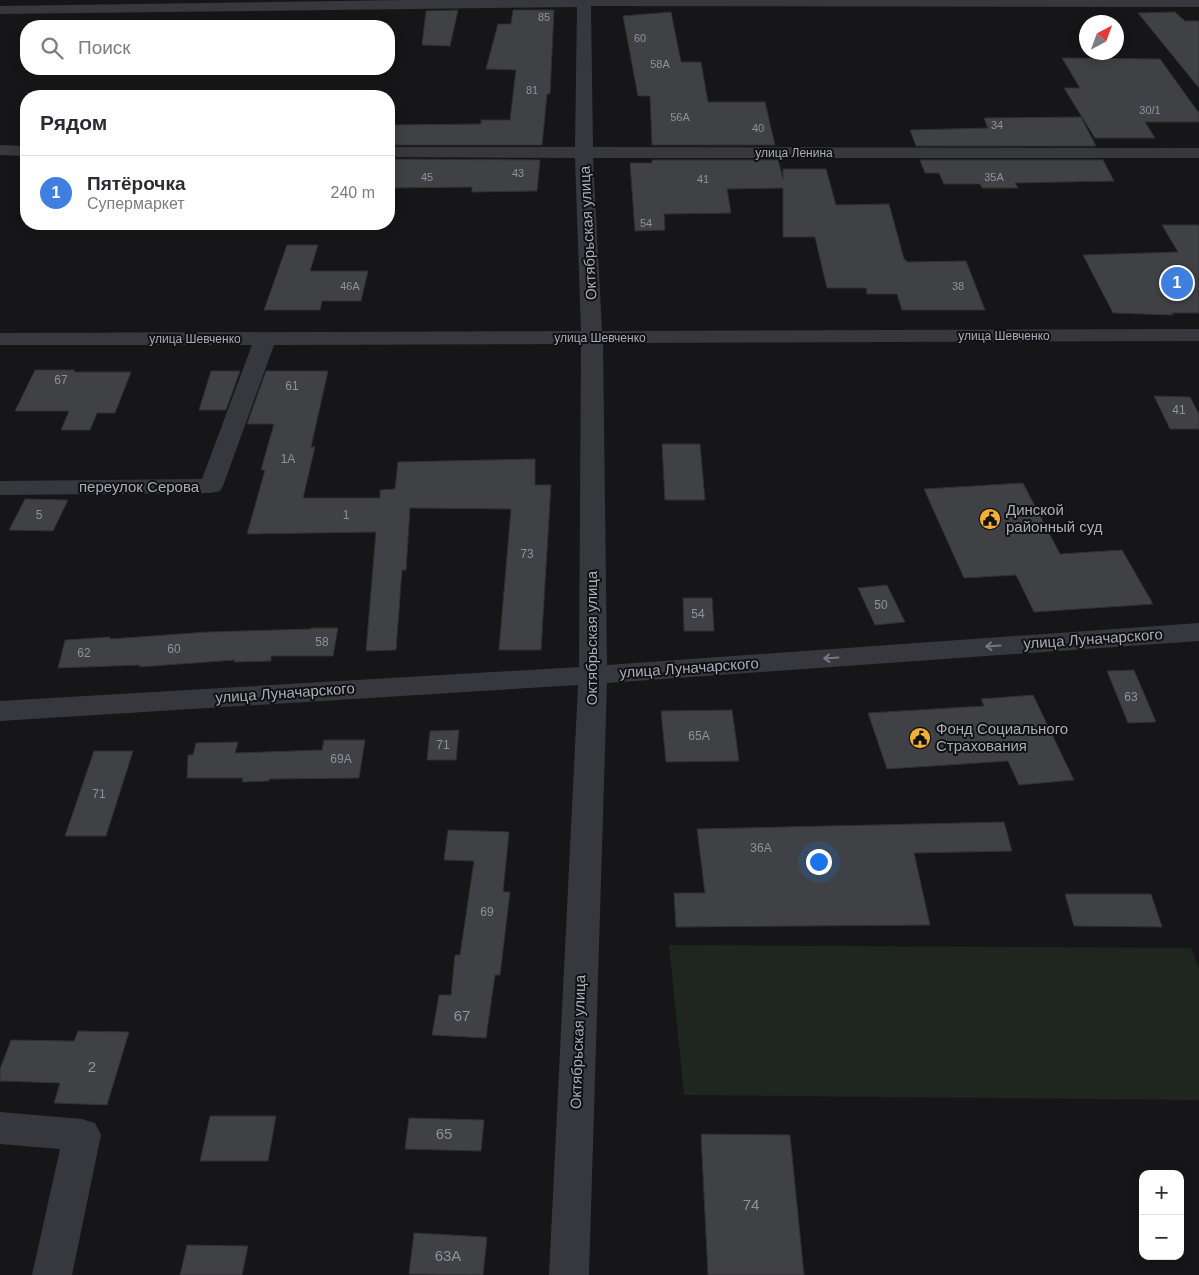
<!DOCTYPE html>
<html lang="ru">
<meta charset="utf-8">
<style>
body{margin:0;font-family:Arial,sans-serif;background:#f7f7f7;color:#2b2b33}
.controls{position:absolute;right:15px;bottom:15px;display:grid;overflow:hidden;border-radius:10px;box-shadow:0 2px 12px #0003}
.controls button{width:45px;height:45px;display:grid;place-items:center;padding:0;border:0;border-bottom:1px solid #e1e1e2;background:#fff;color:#2b2b33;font:25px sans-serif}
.compass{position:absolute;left:1079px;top:15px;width:45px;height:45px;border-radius:50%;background:#fff;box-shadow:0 2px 12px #0003;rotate:41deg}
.you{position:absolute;left:818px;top:861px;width:18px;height:18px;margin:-12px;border:4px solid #fff;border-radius:50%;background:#1a73e8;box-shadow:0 0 0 8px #1a73e833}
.badge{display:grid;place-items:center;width:32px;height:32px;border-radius:50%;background:#ea580c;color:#fff;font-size:16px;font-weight:700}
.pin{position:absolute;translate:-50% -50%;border:2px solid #fff;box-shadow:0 1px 5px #0006}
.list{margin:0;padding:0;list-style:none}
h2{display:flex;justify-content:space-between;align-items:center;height:65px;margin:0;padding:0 20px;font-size:21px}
h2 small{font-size:16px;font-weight:400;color:#7c7c81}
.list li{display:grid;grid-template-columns:32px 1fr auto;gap:15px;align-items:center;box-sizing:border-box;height:75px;padding:0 20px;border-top:1px solid #e1e1e2}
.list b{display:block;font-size:19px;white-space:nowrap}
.list p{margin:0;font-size:16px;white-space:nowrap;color:#7c7c81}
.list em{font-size:16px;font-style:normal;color:#7c7c81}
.icon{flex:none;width:28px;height:28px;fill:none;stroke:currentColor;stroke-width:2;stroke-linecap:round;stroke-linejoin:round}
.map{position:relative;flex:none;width:1199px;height:1275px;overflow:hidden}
.search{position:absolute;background:#fff;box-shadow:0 2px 12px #0003;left:20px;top:20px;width:375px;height:55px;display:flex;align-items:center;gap:12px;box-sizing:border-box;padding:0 18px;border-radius:20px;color:#7c7c81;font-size:19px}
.panel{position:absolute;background:#fff;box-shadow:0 2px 12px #0003;left:20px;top:90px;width:375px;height:140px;border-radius:20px}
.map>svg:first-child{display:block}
</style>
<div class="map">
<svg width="1199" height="1275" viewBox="0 0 1199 1275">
<rect width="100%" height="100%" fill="#161618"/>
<path fill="#1e261f" d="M 669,945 L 1191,948 L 1199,969 L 1199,1100 L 684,1095 Z"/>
<path fill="#404145" stroke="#303034" d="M 458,10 L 450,46 L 422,45 L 426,11 Z
M 513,10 L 554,10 L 550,94 L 547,94 L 542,145 L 389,145 L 389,125 L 481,124 L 481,120 L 510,120 L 516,70 L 486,69 L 498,24 L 511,24 Z
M 671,12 L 681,62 L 701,62 L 708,102 L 765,102 L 775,145 L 652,145 L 650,96 L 638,96 L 623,16 Z
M 1175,12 L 1185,21 L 1199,21 L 1199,88 L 1138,13 Z
M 1062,58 L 1160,59 L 1199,113 L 1199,122 L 1145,122 L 1155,138 L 1095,138 L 1064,88 L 1080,88 Z
M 1081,117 L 1096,146 L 916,146 L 910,130 L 988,128 L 984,118 Z
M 389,159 L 540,160 L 537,191 L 472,192 L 472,187 L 389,188 Z
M 652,160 L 778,160 L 783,179 L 783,169 L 826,169 L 836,205 L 889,204 L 904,259 L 908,262 L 966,261 L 985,310 L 902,310 L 897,294 L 867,294 L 866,288 L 827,288 L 815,237 L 783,237 L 783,188 L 727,189 L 731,213 L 664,214 L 665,230 L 635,231 L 630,163 L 652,163 Z
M 920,160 L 1103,160 L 1114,181 L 1015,183 L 1018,188 L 982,188 L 980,184 L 944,184 L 939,173 L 925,173 Z
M 1162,225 L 1199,225 L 1199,313 L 1172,313 L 1173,315 L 1113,313 L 1083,255 L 1178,252 Z
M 287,245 L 318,245 L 310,271 L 368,271 L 361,301 L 322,301 L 320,310 L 264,310 Z
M 35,370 L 75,370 L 74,372 L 131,372 L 115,413 L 97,413 L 90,430 L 61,430 L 69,411 L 15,411 Z
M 211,371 L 240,371 L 226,410 L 199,410 Z
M 266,371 L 328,371 L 311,447 L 315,447 L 303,498 L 380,498 L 380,490 L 395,489 L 398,462 L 535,459 L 535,485 L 551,485 L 541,650 L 499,650 L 511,509 L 410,508 L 406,570 L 402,570 L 396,650 L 366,651 L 376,532 L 247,534 L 265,470 L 261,470 L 274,424 L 247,424 Z
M 1154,396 L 1190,397 L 1199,414 L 1199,429 L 1170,429 Z
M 662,444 L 700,444 L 705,500 L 665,500 Z
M 1023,483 L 1060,554 L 1122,550 L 1153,604 L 1034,612 L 1016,575 L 964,578 L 924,489 Z
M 25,499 L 68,500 L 53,531 L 9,530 Z
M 887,585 L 905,622 L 875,625 L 858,588 Z
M 683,598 L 712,598 L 714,631 L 684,631 Z
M 311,628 L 338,628 L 333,656 L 271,656 L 271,661 L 234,662 L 235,660 L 139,667 L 140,665 L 58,668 L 65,640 L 110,637 L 110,639 L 208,632 L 311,629 Z
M 1134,670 L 1156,722 L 1128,723 L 1107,671 Z
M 1033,695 L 1074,780 L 1019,785 L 1008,761 L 887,769 L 868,713 L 984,706 L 981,699 Z
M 732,710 L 739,761 L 666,762 L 661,711 Z
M 459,730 L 456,760 L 427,760 L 430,731 Z
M 324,740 L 365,740 L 359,778 L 269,779 L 269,781 L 242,782 L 243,778 L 187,778 L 188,755 L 193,755 L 196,743 L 238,742 L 235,753 L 322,750 Z
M 94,751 L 133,751 L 106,836 L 65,836 Z
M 1004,822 L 1012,851 L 914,853 L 930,925 L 676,927 L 674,893 L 705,893 L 697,829 Z
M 448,830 L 509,832 L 503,892 L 510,892 L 500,975 L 495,975 L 486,1038 L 432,1035 L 439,995 L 451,995 L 455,955 L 460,955 L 474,861 L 444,860 Z
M 1065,894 L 1151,894 L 1162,927 L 1074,926 Z
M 78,1031 L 129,1032 L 107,1105 L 54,1103 L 60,1083 L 0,1081 L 0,1069 L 11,1040 L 74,1041 Z
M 210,1116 L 276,1116 L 268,1161 L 200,1161 Z
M 409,1118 L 484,1120 L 481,1151 L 405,1149 Z
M 701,1134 L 790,1135 L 804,1275 L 708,1275 Z
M 414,1233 L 487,1237 L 483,1275 L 409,1274 Z
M 187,1245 L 248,1246 L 242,1275 L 180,1275 Z"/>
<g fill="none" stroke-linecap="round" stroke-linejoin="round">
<path fill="#37383d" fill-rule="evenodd" d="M 405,0 L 1199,0 L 1199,7 L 591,6 L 593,147 L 1199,148 L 1199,158 L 593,158 L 602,331 L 1199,329 L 1199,341 L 603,343 L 607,665 L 1199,623 L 1199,641 L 607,683 L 589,1275 L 549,1275 L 578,685 L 0,721 L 0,701 L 579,667 L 581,344 L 274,345 L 223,486 L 220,491 L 211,493 L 0,495 L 0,481 L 202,479 L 252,345 L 0,345 L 0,333 L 581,331 L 575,158 L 389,157 L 389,147 L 575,147 L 577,7 L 0,14 L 0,6 Z
M 0,145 L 26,146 L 26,156 L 0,155 Z
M 0,1112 L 82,1119 L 95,1123 L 101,1135 L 72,1275 L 32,1275 L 60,1149 L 0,1144 Z"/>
</g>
<defs><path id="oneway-shaft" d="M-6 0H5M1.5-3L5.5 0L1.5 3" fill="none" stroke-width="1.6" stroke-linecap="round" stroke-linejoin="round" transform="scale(1.25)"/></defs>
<g stroke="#757881">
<use href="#oneway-shaft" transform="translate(993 646) rotate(176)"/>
<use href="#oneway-shaft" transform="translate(831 658) rotate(176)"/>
</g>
<defs>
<g id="civic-disc" transform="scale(1.125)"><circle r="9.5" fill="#f2b134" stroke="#111113"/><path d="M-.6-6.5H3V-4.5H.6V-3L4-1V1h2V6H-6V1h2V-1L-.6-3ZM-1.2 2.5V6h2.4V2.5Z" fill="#111"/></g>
</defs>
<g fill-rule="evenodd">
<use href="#civic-disc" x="990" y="519"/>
<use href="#civic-disc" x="920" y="738"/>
</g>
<g text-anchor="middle" stroke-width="4" stroke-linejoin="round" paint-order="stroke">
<g font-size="11" fill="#8e929b">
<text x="544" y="21">85</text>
<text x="640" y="42">60</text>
<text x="660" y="68">58А</text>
<text x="532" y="94">81</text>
<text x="1150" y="114">30/1</text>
<text x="680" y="121">56А</text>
<text x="997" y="129">34</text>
<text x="758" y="132">40</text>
<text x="518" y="177">43</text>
<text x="427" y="181">45</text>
<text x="994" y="181">35А</text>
<text x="703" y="183">41</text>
<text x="646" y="227">54</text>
<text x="350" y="290">46А</text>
<text x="958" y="290">38</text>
</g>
<g font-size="12" fill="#a8adb8" stroke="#111113">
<text x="794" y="157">улица Ленина</text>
<text x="1004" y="340">улица Шевченко</text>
<text x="600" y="342">улица Шевченко</text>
<text x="195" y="343">улица Шевченко</text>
</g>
<g font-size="12" fill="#8e929b">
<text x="61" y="384">67</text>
<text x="292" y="390">61</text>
<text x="1179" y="414">41</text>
<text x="288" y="463">1А</text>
<text x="39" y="519">5</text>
<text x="346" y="519">1</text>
<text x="527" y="558">73</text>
<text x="881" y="609">50</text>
<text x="698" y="618">54</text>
<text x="322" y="646">58</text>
<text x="174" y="653">60</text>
<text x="84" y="657">62</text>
<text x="1131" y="701">63</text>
<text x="699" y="740">65А</text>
<text x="443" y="749">71</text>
<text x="341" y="763">69А</text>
<text x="99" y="798">71</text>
<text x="761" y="852">36А</text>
<text x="487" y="916">69</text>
</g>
<g font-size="15" fill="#a8adb8" stroke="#111113">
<text transform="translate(588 233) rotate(-93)" y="5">Октябрьская улица</text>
<text x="139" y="492">переулок Серова</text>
<text transform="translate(592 638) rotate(-90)" y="5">Октябрьская улица</text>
<text transform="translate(1093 639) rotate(-4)" y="5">улица Луначарского</text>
<text transform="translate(689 668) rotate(-4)" y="5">улица Луначарского</text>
<text transform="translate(285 693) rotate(-4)" y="5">улица Луначарского</text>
<text transform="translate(578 1042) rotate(-88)" y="5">Октябрьская улица</text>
</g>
<g font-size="15" fill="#a8adb8" stroke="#111113" text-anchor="start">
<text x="1006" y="515">Динской<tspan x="1006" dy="17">районный суд</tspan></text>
<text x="936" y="734">Фонд Социального<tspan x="936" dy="17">Страхования</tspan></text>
</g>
<g font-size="15" fill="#8e929b">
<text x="462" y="1021">67</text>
<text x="92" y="1072">2</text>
<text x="444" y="1139">65</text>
<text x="751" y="1210">74</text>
<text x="448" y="1261">63А</text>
</g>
</g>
</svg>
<div class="controls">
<button>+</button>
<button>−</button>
</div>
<svg class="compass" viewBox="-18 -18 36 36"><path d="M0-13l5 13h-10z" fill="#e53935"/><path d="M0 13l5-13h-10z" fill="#7c7c81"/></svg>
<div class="you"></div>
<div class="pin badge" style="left:1177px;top:283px;background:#3f7fe0">1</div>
<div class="search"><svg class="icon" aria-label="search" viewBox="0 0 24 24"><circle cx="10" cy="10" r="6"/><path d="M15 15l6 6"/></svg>Поиск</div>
<section class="panel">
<h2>Рядом<small></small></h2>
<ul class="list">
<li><span class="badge" style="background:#3f7fe0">1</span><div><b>Пятёрочка</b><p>Супермаркет</p></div><em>240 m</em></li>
</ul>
</section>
</div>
